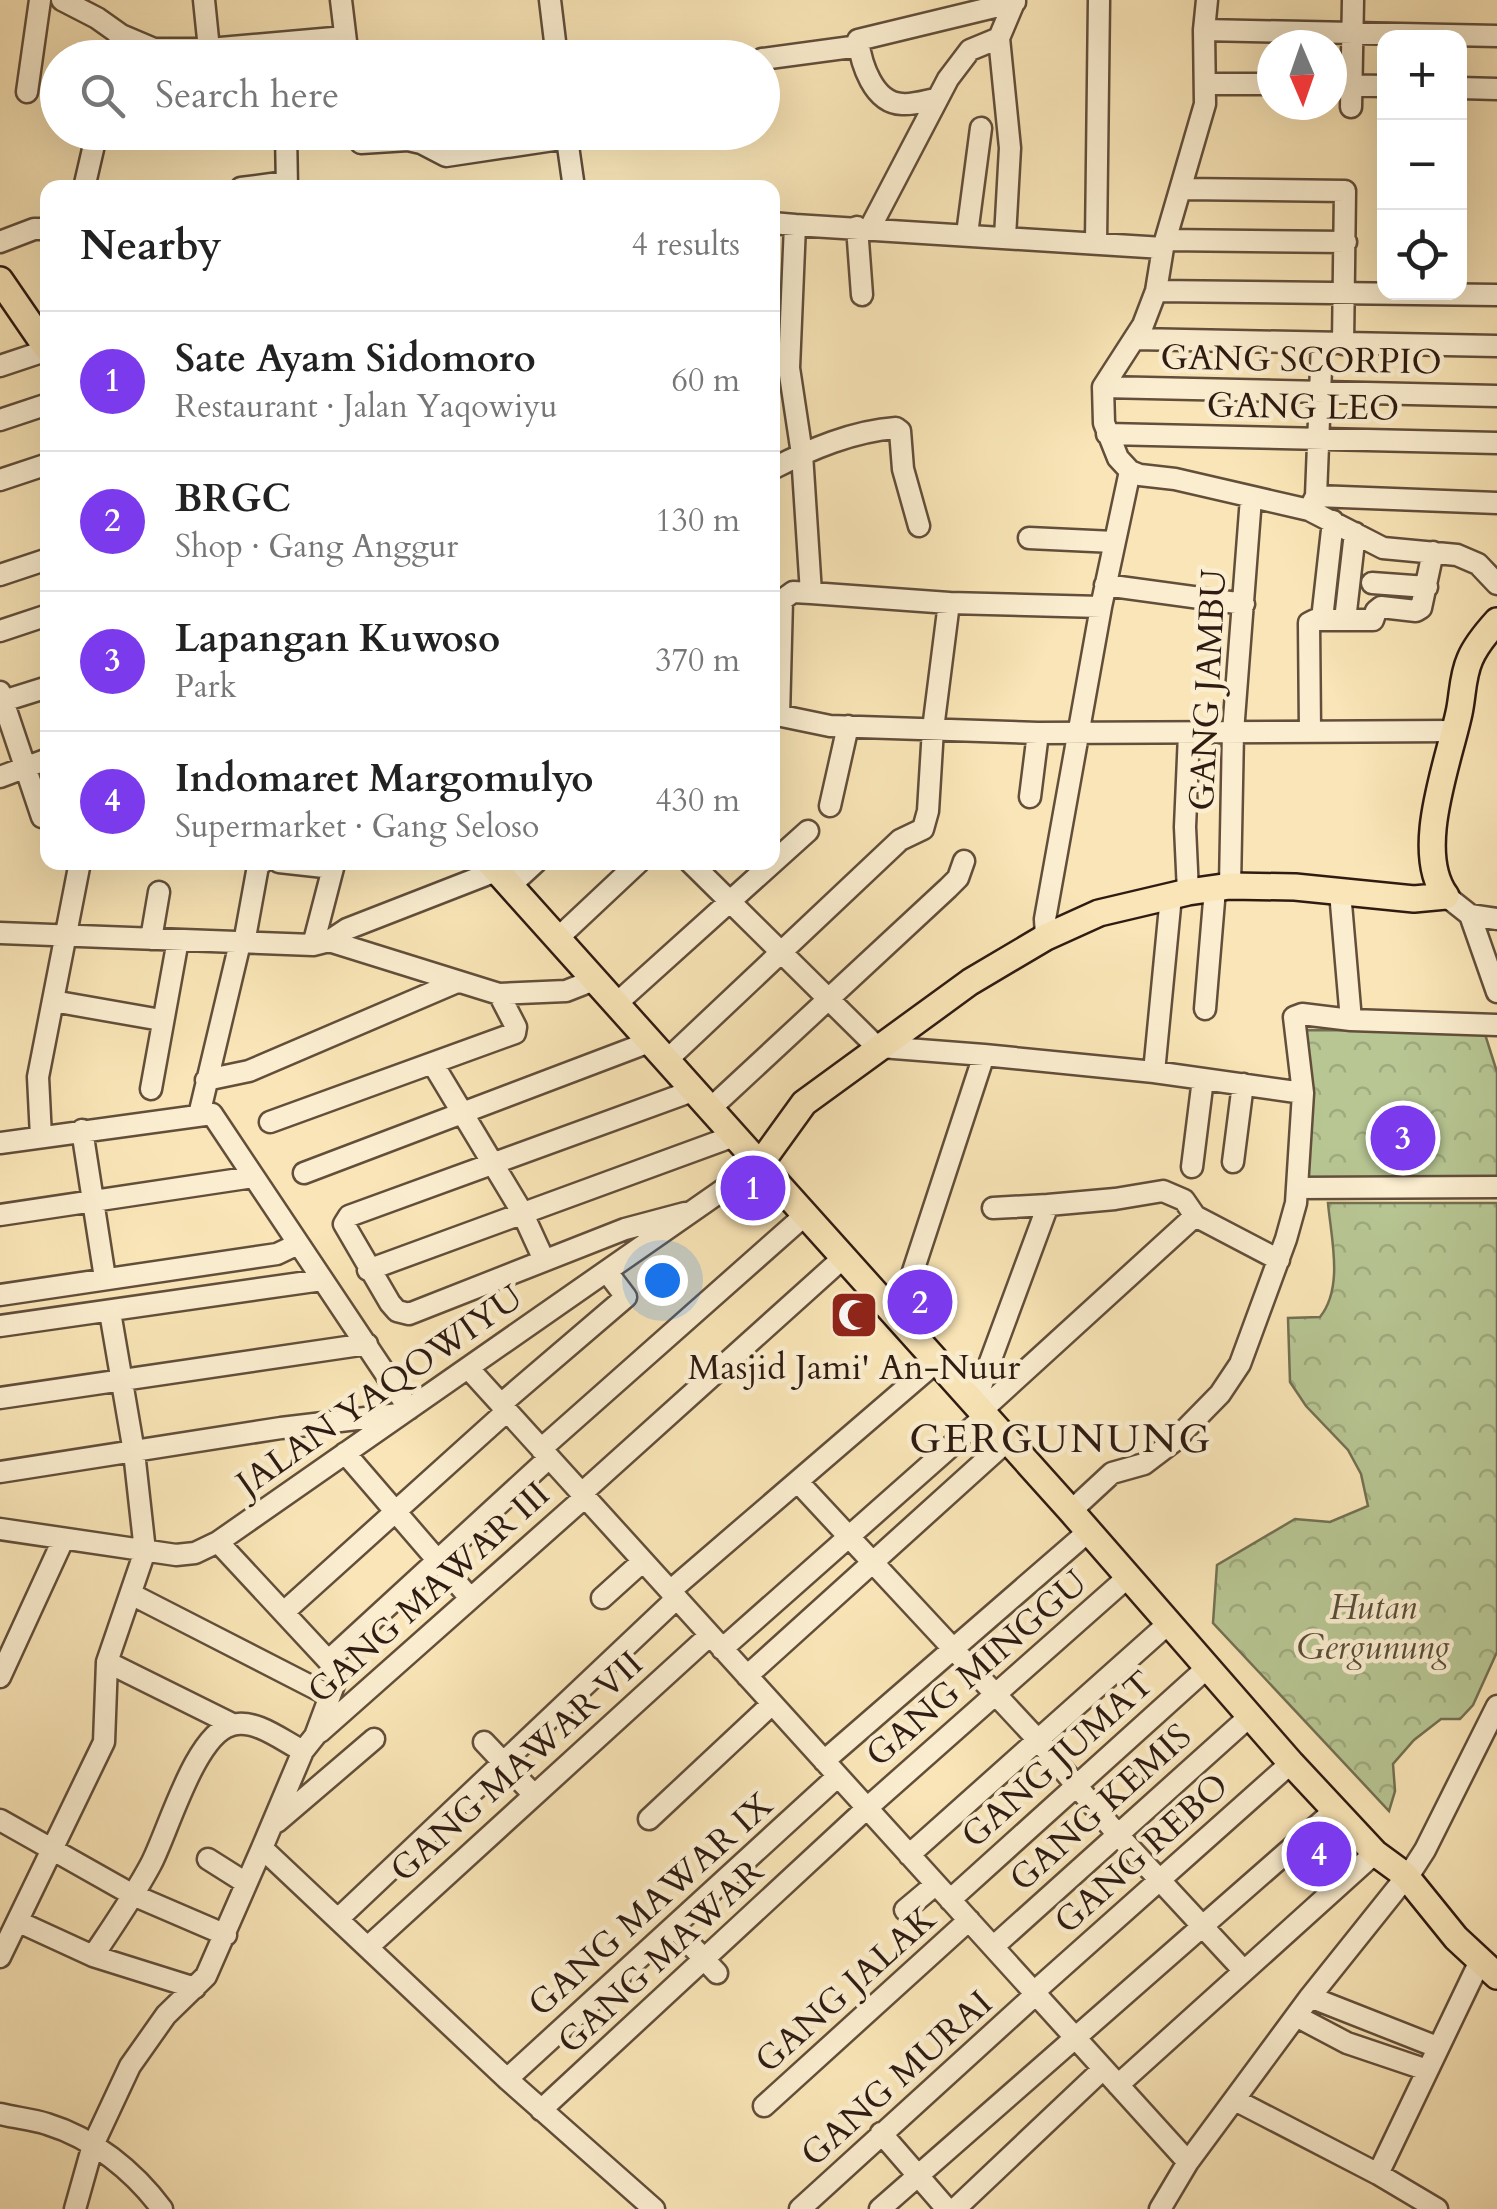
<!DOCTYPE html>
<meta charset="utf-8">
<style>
body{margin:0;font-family:Cardo,serif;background:#f2f2f2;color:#222}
.controls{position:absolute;right:30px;top:30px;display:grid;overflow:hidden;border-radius:20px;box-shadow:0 10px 40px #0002}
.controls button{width:90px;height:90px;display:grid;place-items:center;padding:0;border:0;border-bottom:2px solid #e0e0e0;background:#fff;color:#222;font:50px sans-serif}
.compass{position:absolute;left:1257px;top:30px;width:90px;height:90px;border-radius:50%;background:#fff;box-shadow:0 10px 40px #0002;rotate:178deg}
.you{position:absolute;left:662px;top:1280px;width:35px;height:35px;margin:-25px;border:8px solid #fff;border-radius:50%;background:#1a73e8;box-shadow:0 0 0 15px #1a73e833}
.badge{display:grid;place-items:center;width:65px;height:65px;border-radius:50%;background:#7c3aed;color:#fff;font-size:32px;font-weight:700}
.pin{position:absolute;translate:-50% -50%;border:5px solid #fff;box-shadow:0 2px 10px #0006}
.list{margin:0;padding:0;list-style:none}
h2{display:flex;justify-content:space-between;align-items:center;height:130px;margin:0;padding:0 40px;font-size:42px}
h2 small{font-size:32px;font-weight:400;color:#767676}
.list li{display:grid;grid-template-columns:65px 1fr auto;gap:30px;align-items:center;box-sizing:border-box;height:140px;padding:0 40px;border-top:2px solid #e0e0e0}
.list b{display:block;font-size:38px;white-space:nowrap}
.list p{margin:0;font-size:32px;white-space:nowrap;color:#767676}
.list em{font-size:32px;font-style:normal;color:#767676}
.icon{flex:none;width:55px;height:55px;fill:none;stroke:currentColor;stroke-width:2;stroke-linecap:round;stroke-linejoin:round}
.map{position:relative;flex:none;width:1497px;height:2209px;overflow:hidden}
.search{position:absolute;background:#fff;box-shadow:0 10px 40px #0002;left:40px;top:40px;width:740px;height:110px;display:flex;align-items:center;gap:25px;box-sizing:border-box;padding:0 35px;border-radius:55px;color:#767676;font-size:38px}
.panel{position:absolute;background:#fff;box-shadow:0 10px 40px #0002;left:40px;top:180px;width:740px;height:690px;border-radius:20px}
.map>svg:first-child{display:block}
</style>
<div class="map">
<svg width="1497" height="2209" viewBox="0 0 1497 2209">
<defs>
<pattern id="park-crowns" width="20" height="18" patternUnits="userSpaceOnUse" patternTransform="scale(2.5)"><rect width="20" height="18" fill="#b7c693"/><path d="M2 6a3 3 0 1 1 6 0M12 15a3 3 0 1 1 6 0" fill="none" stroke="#9eaa7e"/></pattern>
</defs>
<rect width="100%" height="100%" fill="#f9e5b7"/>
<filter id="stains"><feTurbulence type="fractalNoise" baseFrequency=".002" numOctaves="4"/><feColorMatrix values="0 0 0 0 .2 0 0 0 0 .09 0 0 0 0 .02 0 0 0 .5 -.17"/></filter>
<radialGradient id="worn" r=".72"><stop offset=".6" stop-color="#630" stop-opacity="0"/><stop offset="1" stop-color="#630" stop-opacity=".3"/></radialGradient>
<path fill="url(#park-crowns)" stroke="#737052" stroke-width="2.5" d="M 1300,1030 L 1484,1031 L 1497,1072 L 1497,1180 L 1308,1179 L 1309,1098 Z
M 1328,1203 L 1497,1203 L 1497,1652 L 1473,1705 L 1460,1719 L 1441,1719 L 1414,1740 L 1393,1764 L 1395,1791 L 1389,1811 L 1213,1623 L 1217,1565 L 1295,1519 L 1330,1522 L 1368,1506 L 1361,1474 L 1348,1450 L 1306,1406 L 1290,1382 L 1288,1318 L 1320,1317 C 1344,1287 1331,1238 1328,1203 Z"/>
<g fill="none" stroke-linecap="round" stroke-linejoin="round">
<g stroke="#624e3b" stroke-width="25">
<path id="minor" d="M 62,0 L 97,18 L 121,35 L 154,49 L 209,49 L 345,37
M 204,0 L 209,49
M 341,0 L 348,58
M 550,0 L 557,58
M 1207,0 L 1204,30 L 1497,36
M 1204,30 L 1205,104 L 1163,248 L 1156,291 L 1143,325 L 1103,387 L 1104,423 L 1118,458 L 1130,471 L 1140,475 L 1175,479 L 1309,510 L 1383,548 L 1457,555 L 1478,564 L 1497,584
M 115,58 L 121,35
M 762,59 L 859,46
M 1205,84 L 1272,84
M 1332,85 L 1384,86
M 1460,88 L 1497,89
M 27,92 L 40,0
M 935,99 C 925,101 913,105 902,104 C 873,103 861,63 858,40 L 1015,2
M 1351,107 L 1353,0
M 286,132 L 287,188
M 359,132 L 361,143 L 408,140 L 421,143 L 446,156 L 567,138
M 566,132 L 574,188
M 84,188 L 97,132
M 241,188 L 286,182
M 1182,189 L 1345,191 L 1343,344
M 772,223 L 795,225 L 789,368 L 802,454 L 811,593 L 793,592 L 782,600 L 779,716
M 795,225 L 1163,248
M 857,227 L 862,295
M 870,228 L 948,79 L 970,50 L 999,38
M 967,234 L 981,128
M 1005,237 L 1010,148 L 999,38 L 1015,0
M 1166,240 L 1346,242
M 0,242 L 34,229 L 48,229
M 1096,242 L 1099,0
M 1156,291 L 1497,295
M 1135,339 L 1497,346
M 0,366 L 48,350
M 1103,387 L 1497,396
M 0,420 L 48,404
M 1107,434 L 1497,443
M 772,469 C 811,449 853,431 896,428 L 900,431 L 903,469 L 919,526
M 0,480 L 48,464
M 1316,496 L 1497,503
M 1312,504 L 1316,496 L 1322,343
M 1029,538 L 1114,542
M 0,575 L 48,559
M 1372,583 L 1427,587
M 1105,585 L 1244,604
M 811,593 L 949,603 L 1101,607
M 1322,619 L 1333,521
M 1345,620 L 1355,533
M 0,631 L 48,615
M 0,692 L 42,817
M 0,702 L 48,687
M 772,714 L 830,726 L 1038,733 L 1455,731
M 1310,731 L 1309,623 L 1315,620 L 1373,620 L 1376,611 L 1381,607 L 1416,611 L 1421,608 L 1433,552
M 0,777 L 48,759
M 1030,797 L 1038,733
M 830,806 L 848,726
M 279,862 L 333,868 L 313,945
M 690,862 L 878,1048
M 510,886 L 536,862
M 1230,886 L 1233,732 L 1251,498
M 1188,892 L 1185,827 L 1189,734
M 1340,892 L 1351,1020
M 1446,896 L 1470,915 L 1497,992
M 1470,915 L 1497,919
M 0,933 L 313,945 L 329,941 L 499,994 L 566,991 L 594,980
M 1046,937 L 1045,919 L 1101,607 L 1130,471
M 558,938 L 639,862
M 151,939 L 159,892
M 329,941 L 347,929 L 496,871
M 244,943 L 258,866 L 263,862
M 53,1001 L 161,1020
M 616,1004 L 808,831
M 1205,1009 L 1215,889
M 881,1047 L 984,1055 L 897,1320
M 984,1055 L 1154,1072 L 1303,1093
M 668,1059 L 900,840 L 923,829 L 928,811 L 933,729 L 949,603
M 433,1064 L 522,1212 L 544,1260
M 1154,1072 L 1171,896
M 206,1080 L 249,1071 L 457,982
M 151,1089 L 178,940
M 711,1108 L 948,888 L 958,878 L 964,861
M 199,1115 L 240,943
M 270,1122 L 515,1033 L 516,1027 L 499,994
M 82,1130 L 105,1278
M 41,1137 L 38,1077 L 80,862
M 0,1143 L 212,1114 L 409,1409
M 1233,1162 L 1243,1084
M 1192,1167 L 1203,1079
M 304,1173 L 652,1041
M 1297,1188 L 1497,1187
M 993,1208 L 1048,1205
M 685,1213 L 625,1229 L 409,1314 L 397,1311 L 390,1303 L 344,1224 L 349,1216 L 695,1090
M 0,1215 L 253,1177
M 368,1270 L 734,1136
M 0,1295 L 277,1254 L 298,1244
M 0,1326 L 322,1280
M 469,1369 L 1188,2162
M 0,1398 L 367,1344
M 501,1404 L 626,1297 L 607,1272
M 974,1405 L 1048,1205 L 1115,1199 L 1163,1191 L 1184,1200 L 1195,1216 L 1279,1260
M 980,1412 L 1195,1216
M 541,1449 L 804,1216
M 345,1453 L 470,1598
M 0,1472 L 281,1428 L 399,1414
M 798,1482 L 1038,1740 L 1118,1835 L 1244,1971
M 582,1493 L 843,1258
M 1071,1511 L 1112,1473 L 1144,1464 L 1173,1442 L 1220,1394 L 1240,1364 L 1286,1239 L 1296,1203 L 1303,1093 L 1294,1017 L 1302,1014 L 1351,1020 L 1497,1025
M 0,1529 L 176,1555 L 195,1553 L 218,1542 L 760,1164
M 218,1542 L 336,1669 L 337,1677 L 315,1736 L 303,1751 L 262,1848
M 670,1591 L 935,1363
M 131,1594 L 330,1696
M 602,1598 L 643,1561
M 284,1612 L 507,1411
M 722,1649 L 984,1417
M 329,1660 L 549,1458
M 107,1662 L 232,1724
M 747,1676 L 1007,1441
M 0,1677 L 63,1540
M 320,1732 L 585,1497
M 484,1742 L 533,1794
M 824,1761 L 1089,1531
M 649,1819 L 772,1704
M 0,1820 L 133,1895 L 226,1935
M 277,1822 L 374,1739
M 909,1855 L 1169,1623
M 208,1859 L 246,1883
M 1407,1878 L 1425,1850 L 1497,1706
M 950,1900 L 1208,1667
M 905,1910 L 936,1884
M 338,1919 L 677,1598
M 19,1922 L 93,1956 L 195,1988
M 674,1927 L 717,1973
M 368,1947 L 710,1635
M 993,1947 L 1250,1716
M 93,1956 C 113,1926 134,1896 151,1864 C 168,1832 195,1734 232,1725 C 255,1718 283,1741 303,1751
M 0,1957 L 104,1742 L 107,1662 L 145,1551 L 134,1452 L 110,1312
M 1034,1992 L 1291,1763
M 1310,1997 L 1437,2047
M 1296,2016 L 1347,2043 L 1427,2070
M 507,2079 L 838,1776
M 1118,2085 L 1375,1853
M 1235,2100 L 1378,2174 L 1437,2209
M 764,2106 L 969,1920
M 541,2110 L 867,1808 L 1128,1577
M 0,2114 C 16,2118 32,2119 47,2124 C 93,2138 134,2171 162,2209
M 881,2133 L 947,2209
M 1378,2174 L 1480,1961
M 75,2209 L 93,2145 L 130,2066 L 166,2015 L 206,1976 L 262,1848 L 507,2079 L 654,2209
M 800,2209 L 1036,1994
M 880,2209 L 1335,1810
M 955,2209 L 1103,2069
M 1160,2209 L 1188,2162 L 1310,1997 L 1406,1877"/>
</g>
<g stroke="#2f1b12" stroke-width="30">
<path id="major" d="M 0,280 L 48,350
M 489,862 L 1071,1511 L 1291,1763 L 1375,1853 L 1405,1875 L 1456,1938 L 1497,1976
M 760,1164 L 804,1103 L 970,982 L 1046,937 L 1099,913 L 1188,892 L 1230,886 L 1295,887 L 1414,899 L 1446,896 C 1413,852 1448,764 1459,713 C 1463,695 1462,677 1470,659 C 1476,645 1487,632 1497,621"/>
</g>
<use href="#minor" stroke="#fbeed0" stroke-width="20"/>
<use href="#major" stroke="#f9e5b7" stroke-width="25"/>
</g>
<defs>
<g id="mosque-square" transform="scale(2.5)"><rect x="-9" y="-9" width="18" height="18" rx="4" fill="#8f2418" stroke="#fbeed0"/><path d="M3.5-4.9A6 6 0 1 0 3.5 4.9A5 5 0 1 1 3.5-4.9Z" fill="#fff"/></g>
</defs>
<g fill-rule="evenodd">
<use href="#mosque-square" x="854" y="1315"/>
</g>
<g text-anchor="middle" stroke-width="9" stroke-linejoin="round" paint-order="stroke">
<g font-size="35" fill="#2f1b12" stroke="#fbeed0">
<text transform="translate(1301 359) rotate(1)" y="12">GANG SCORPIO</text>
<text transform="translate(1303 406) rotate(1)" y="12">GANG LEO</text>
<text transform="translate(1207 690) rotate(-87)" y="12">GANG JAMBU</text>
<text transform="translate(379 1390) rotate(-35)" y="12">JALAN YAQOWIYU</text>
<text transform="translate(428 1592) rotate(-42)" y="12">GANG MAWAR III</text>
<text transform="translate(976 1668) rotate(-41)" y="12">GANG MINGGU</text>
<text transform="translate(1057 1759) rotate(-42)" y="12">GANG JUMAT</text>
<text transform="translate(516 1766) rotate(-42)" y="12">GANG MAWAR VII</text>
<text transform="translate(1100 1807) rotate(-42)" y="12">GANG KEMIS</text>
<text transform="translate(1141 1853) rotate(-42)" y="12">GANG REBO</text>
<text transform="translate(650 1904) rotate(-42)" y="12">GANG MAWAR IX</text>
<text transform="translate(660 1956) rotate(-43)" y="12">GANG MAWAR</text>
<text transform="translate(845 1989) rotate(-42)" y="12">GANG JALAK</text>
<text transform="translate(896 2078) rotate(-42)" y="12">GANG MURAI</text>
</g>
<g font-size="35" fill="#2f1b12" stroke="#fbeed0">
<text x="854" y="1379">Masjid Jami' An-Nuur</text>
</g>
<g font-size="35" font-style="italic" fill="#584e39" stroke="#fbeed0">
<text x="1373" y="1619">Hutan<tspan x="1373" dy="40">Gergunung</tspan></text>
</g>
<g font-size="40" letter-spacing="2.5" fill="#2f1b12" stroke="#fbeed0">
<text x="1061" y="1452">GERGUNUNG</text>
</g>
</g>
<rect width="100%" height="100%" filter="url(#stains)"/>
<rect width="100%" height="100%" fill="url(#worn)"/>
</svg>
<div class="controls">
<button>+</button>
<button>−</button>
<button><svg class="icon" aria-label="locate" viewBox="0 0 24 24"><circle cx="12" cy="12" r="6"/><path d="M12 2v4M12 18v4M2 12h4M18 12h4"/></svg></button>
</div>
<svg class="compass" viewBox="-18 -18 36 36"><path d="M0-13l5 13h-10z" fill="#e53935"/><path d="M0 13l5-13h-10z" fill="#767676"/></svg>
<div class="you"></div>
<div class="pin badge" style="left:753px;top:1188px">1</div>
<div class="pin badge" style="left:920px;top:1302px">2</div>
<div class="pin badge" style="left:1403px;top:1138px">3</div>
<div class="pin badge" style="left:1319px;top:1854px">4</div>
<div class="search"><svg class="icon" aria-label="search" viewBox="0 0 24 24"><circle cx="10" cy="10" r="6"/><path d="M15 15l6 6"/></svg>Search here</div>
<section class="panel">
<h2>Nearby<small>4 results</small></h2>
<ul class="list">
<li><span class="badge">1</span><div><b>Sate Ayam Sidomoro</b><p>Restaurant · Jalan Yaqowiyu</p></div><em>60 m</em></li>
<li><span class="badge">2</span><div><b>BRGC</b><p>Shop · Gang Anggur</p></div><em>130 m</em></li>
<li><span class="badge">3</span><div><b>Lapangan Kuwoso</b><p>Park</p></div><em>370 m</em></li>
<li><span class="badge">4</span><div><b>Indomaret Margomulyo</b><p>Supermarket · Gang Seloso</p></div><em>430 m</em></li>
</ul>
</section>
</div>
